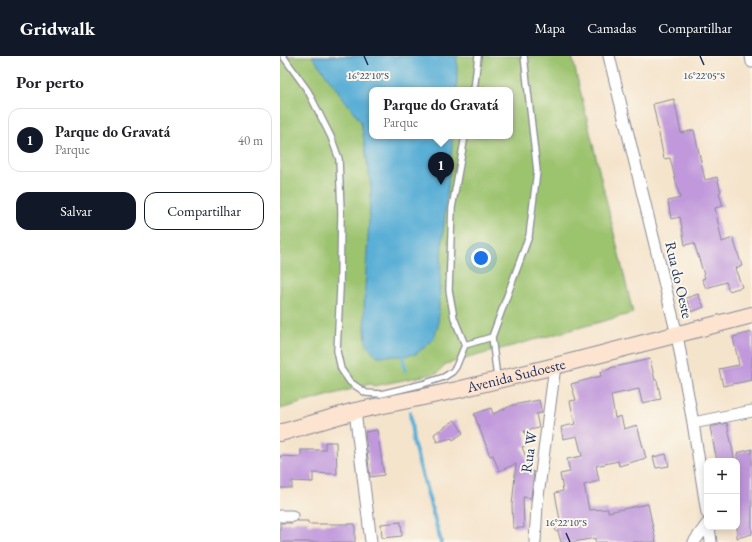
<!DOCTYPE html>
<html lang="pt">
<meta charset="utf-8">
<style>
body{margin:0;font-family:"EB Garamond",serif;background:#f6f6f6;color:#202124}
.controls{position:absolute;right:12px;bottom:12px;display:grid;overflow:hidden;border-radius:8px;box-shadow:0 2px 10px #0003}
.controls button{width:36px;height:36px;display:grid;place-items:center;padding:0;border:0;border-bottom:1px solid #e0e0e0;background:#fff;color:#202124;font:20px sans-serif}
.you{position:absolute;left:201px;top:202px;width:14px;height:14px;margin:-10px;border:3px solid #fff;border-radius:50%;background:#1a73e8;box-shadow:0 0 0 6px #1a73e833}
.badge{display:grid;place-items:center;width:26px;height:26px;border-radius:50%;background:#111827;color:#fff;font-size:13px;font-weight:700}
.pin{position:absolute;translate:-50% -33px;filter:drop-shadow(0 1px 2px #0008)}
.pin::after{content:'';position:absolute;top:21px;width:14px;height:12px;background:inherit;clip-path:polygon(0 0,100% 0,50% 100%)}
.popup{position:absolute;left:89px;top:31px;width:144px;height:52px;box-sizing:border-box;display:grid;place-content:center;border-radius:8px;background:#fff;filter:drop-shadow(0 1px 3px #0005);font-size:13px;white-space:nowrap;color:#757577}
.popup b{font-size:15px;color:#202124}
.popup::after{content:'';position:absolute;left:50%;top:100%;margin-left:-8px;border:8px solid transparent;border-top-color:#fff}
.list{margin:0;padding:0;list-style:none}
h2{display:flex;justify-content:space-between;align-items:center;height:52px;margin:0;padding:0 16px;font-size:17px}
h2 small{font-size:13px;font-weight:400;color:#757577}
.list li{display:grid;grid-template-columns:26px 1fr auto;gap:12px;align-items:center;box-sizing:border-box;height:64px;margin:0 8px 8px;padding:0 8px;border:1px solid #e0e0e0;border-radius:12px}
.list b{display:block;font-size:15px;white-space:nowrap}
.list p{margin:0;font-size:13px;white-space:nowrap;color:#757577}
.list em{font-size:13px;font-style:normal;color:#757577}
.actions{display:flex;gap:8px;padding:12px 16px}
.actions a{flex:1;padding:9px 0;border:1px solid #111827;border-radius:12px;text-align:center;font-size:14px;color:#111827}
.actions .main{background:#111827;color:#fff}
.map{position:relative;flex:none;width:472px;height:486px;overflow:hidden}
header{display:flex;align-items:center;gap:24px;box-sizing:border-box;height:56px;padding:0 20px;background:#111827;color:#fff}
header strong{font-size:19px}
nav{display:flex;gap:22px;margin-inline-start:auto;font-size:14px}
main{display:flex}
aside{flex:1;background:#fff}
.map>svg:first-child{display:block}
</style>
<header>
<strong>Gridwalk</strong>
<nav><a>Mapa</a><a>Camadas</a><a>Compartilhar</a></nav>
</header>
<main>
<aside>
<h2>Por perto<small></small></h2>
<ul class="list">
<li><span class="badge">1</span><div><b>Parque do Gravatá</b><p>Parque</p></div><em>40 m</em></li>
</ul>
<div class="actions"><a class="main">Salvar</a><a>Compartilhar</a></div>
</aside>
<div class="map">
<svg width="472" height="486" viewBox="0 0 472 486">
<rect width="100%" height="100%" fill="#fbf7ec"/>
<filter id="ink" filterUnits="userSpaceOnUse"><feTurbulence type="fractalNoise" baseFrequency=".025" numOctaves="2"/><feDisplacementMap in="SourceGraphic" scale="8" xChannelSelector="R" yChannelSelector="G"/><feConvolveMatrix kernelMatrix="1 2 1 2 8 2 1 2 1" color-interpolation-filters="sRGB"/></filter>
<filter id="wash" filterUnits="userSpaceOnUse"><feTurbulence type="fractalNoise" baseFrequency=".012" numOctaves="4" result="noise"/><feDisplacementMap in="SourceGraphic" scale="16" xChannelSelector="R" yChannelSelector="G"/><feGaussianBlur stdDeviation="0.9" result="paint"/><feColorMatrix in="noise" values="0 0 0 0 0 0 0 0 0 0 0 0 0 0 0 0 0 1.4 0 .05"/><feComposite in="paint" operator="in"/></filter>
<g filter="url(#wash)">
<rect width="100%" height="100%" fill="#f5e4cc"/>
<path fill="#9cc36e" stroke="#5c7966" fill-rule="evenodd" d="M 0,0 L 292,0 L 353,257 L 166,308 L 158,317 L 94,330 L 90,328 L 0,353 ZM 92,34 L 230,34 L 230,80 L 92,80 Z"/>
<path fill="#5aafd6" stroke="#3a6f9a" d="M 32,0 L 177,0 L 177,34 L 92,34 L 92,80 L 173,80 L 162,188 L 158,270 L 153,284 L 136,298 L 123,300 L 97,300 L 86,288 L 84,247 L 91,131 L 81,66 Z"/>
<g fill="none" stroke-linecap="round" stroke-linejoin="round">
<path stroke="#5aafd6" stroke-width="4" d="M 123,300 L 125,314
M 130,356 L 133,385 L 161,486"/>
</g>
<g id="blocks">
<path fill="#c098db" d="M 394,43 L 401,77 L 414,74 L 425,124 L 437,121 L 441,136 L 439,137 L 443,150 L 435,152 L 442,186 L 453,182 L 462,210 L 455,212 L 462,231 L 449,235 L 446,226 L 426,232 L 422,223 L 425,222 L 414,187 L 405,189 L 400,161 L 391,163 L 388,145 L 400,142 L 390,102 L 384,103 L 373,48 Z
M 418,238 L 424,251 L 412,256 L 406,242 Z
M 472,276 L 472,324 L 443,330 L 439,313 L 459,309 L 453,281 Z
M 370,303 L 375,324 L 377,324 L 381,343 L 362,347 L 359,333 L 331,339 L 335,362 L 341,360 L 344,373 L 357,369 L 366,402 L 339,410 L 338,405 L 316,410 L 319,425 L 304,429 L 309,454 L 328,453 L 328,456 L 368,448 L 376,486 L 315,486 L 315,482 L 294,486 L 281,486 L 278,475 L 276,476 L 273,465 L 280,464 L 275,437 L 283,435 L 280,418 L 290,416 L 287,403 L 302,400 L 297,380 L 283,383 L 281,371 L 295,368 L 290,345 L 296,344 L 291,328 L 321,320 L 320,316 L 330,313 L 330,312 Z
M 259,344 L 262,357 L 256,358 L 259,372 L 244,375 L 248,389 L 242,391 L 251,415 L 254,416 L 251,442 L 243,441 L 244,472 L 233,472 L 232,450 L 236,408 L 219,415 L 213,399 L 210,400 L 194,358 L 211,352 L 213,358 L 233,349 Z
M 175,364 L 183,377 L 173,384 L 172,382 L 157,386 L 154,378 Z
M 447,367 L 455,405 L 437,405 L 430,371 Z
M 97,374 L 104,419 L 90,421 L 85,376 Z
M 45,386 L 56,386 L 57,418 L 33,417 L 33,426 L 12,425 L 12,432 L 0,432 L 0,400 L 21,401 L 21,394 L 45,394 Z
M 472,393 L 472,478 L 457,482 L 457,397 Z
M 386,398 L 389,410 L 376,412 L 373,401 Z
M 18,464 L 17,465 L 28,465 L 28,468 L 75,468 L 75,486 L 0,486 L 0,467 L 12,467 Z
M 121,466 L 122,480 L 102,482 L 101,468 Z"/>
</g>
</g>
<g filter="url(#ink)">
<use href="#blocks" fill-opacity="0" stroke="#888a95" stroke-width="1"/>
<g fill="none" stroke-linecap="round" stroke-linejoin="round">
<g stroke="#888a95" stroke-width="8">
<path id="lane" d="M 3,0 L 28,35 L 51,81 L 59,103 L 61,156 L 60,232 L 57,295 L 61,313 L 70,326 L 86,337 L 101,338 L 143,328 L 164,321 L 172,316 L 176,311 L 185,289 L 212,281
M 194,34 L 198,0
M 185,80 L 172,152 L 169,234 L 174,262 L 185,289
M 217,322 L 212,281 L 249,180 L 257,115 L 244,0"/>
</g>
<g stroke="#888a95" stroke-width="13">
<path id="street" d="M 329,0 L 397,279 L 413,367 L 427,457
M 471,0 L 472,6
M 75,355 L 91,486
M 413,367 L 472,355
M 0,460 L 12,460
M 429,471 L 431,486
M 255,486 L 257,448 L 275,310
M 414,486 L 427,468"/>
</g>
<g stroke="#888a95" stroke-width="18">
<g id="secondary">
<path id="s1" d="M 0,377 L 75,355 L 177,334 L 275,310 L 472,259"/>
</g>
</g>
<use href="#lane" stroke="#fff" stroke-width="5.5"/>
<use href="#street" stroke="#fff" stroke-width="11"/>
<use href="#secondary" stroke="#fde4d0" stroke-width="16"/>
</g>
</g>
<path fill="none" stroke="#1b2f5e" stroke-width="1.5" d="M 84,0 L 88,9M 420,0 L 424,9M 286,477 L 290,486"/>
<g text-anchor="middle" stroke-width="4" stroke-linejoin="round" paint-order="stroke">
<g font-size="15" fill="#1b2f5e" stroke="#fbf7ec">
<text transform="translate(399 224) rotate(77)" y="5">Rua do Oeste</text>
<text dy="5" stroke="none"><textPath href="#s1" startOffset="243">Avenida Sudoeste</textPath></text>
<text transform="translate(249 396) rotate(-82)" y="5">Rua W</text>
</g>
</g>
<g font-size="10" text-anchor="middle" fill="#1b2f5e" stroke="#fbf7ec" stroke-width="4" stroke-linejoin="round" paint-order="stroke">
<text x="88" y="23">16°22'10"S</text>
<text x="424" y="23">16°22'05"S</text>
<text x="286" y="470">16°22'10"S</text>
</g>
</svg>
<div class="controls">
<button>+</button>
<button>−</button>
</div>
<div class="you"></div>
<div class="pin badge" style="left:161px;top:129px">1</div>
<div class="popup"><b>Parque do Gravatá</b>Parque</div>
</div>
</main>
